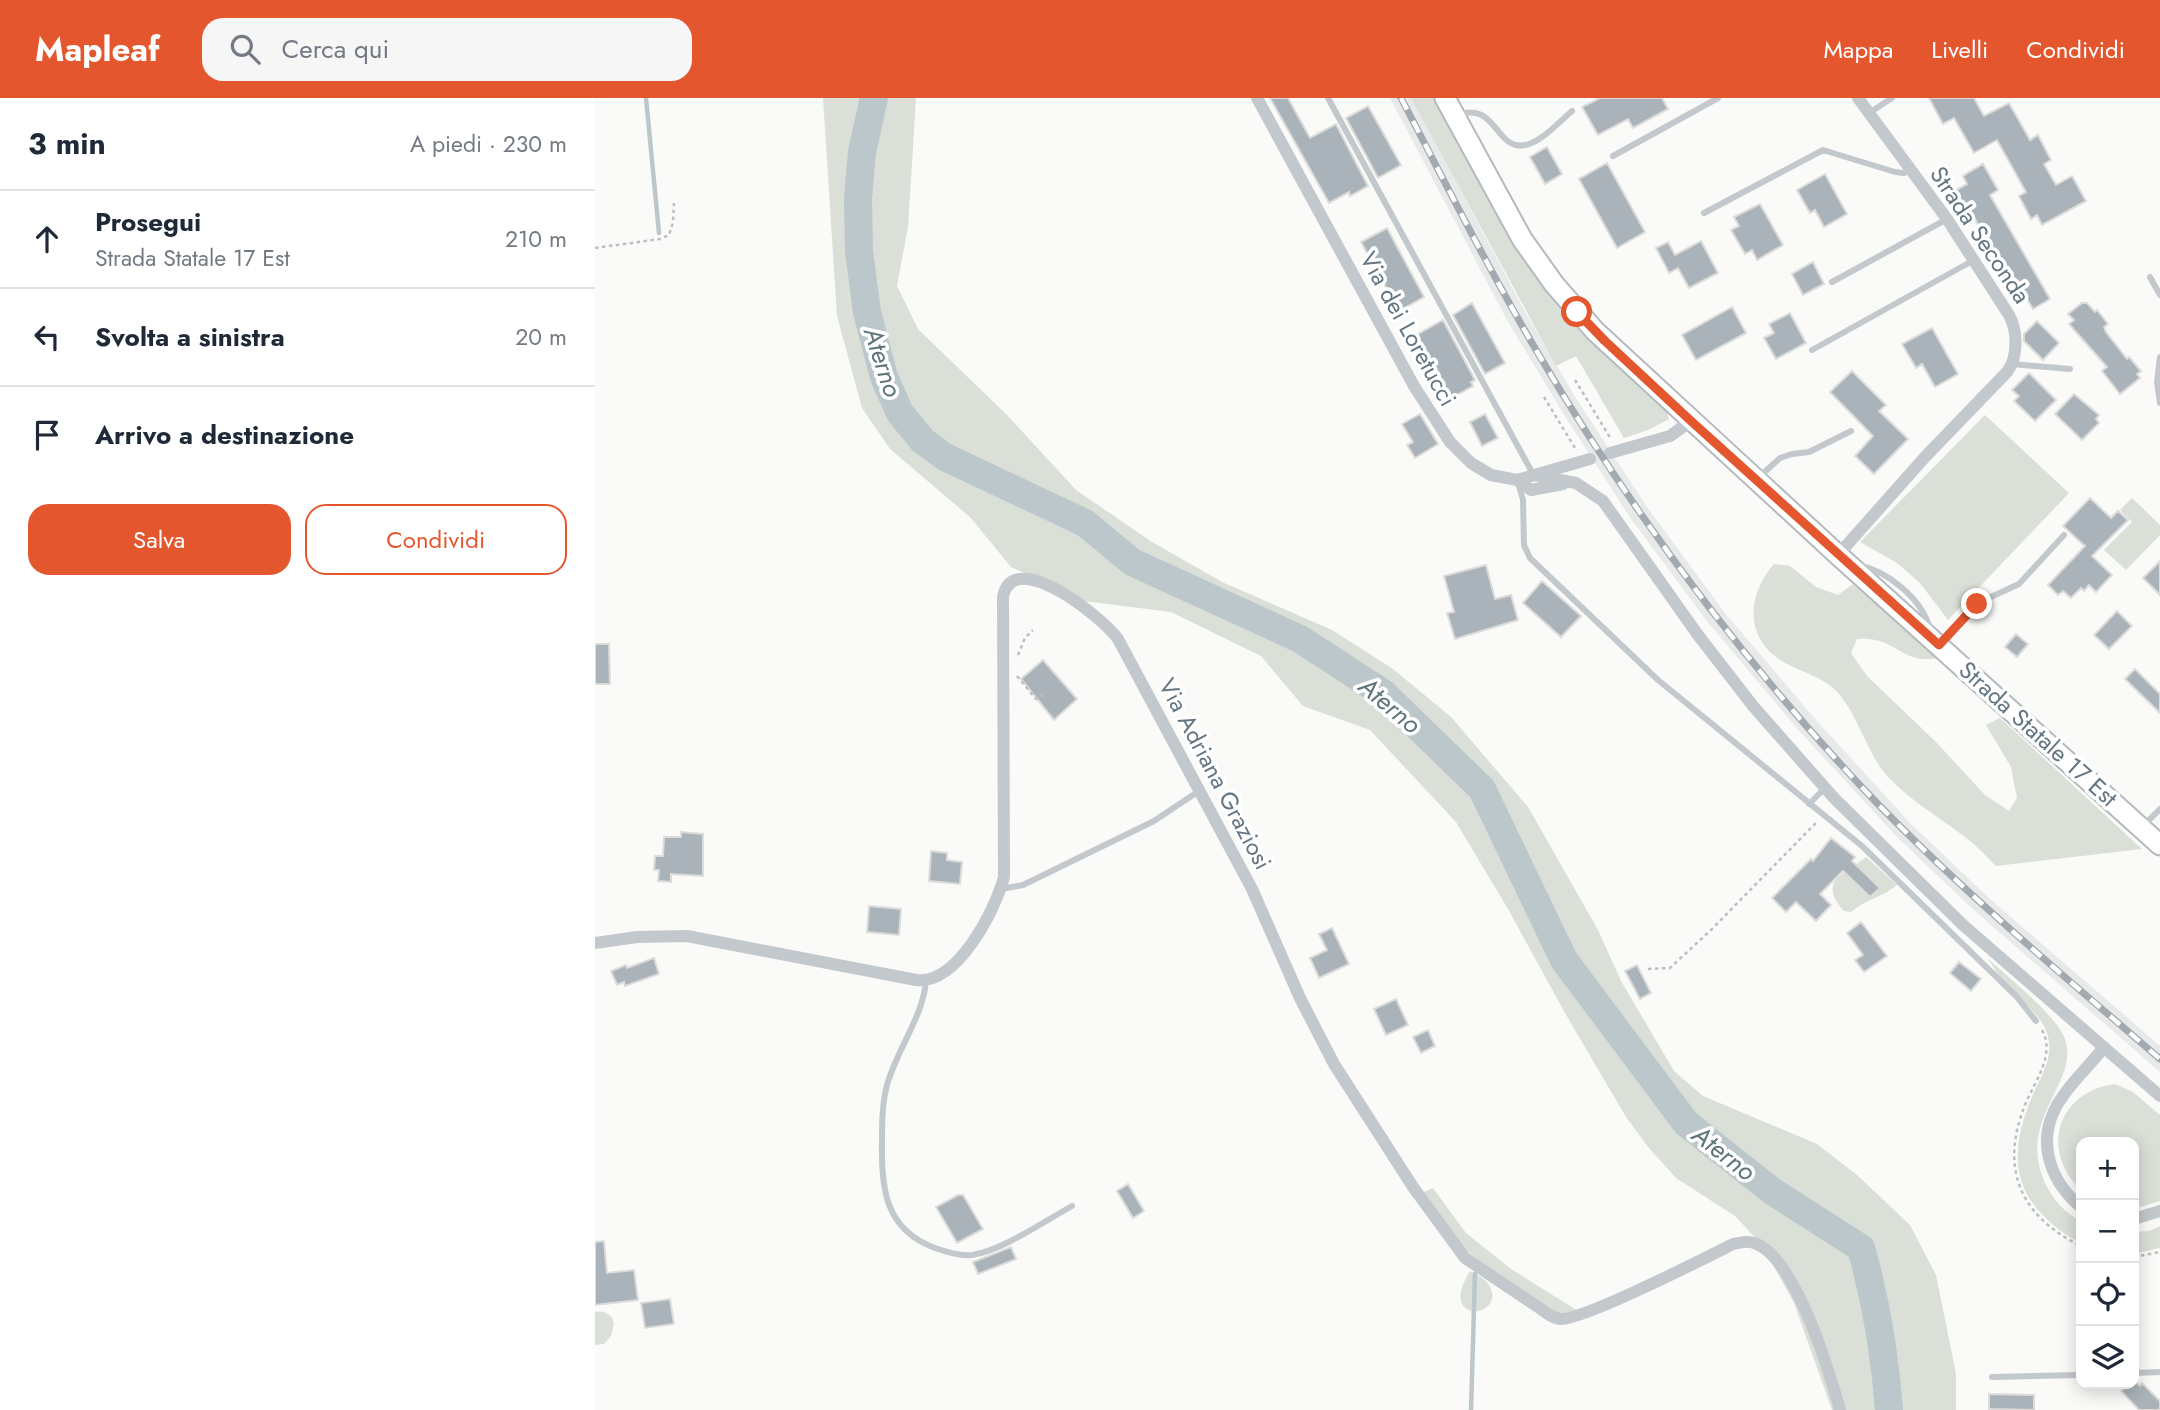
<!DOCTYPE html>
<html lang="it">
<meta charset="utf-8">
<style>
body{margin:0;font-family:Jost,sans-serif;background:#f6f6f7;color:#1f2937}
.controls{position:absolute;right:21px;bottom:21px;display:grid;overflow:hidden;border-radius:14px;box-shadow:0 4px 18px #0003}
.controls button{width:63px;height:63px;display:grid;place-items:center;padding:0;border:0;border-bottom:2px solid #e0e1e3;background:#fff;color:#1f2937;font:35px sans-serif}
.stop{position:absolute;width:21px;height:21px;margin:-16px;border:5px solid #e4572e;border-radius:50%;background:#fff}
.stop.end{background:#e4572e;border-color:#fff;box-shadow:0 2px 7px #0008}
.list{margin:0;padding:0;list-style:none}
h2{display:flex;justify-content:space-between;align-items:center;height:91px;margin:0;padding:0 28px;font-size:30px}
h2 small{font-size:23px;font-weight:400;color:#747a83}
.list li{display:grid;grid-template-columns:46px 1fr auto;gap:21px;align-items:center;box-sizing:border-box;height:98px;padding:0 28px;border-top:2px solid #e0e1e3}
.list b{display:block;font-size:26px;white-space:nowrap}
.list p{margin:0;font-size:23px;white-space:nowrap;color:#747a83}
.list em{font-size:23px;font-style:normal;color:#747a83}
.actions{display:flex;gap:14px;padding:21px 28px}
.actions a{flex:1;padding:16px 0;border:2px solid #e4572e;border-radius:21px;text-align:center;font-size:24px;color:#e4572e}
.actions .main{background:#e4572e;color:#fff}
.icon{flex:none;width:38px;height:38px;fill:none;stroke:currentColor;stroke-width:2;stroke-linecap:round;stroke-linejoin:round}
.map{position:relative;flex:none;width:1565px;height:1312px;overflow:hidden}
header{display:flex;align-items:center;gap:42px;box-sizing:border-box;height:98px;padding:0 35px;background:#e4572e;color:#fff}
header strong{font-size:33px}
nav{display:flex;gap:38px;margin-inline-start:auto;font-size:24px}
.search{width:490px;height:63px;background:#f6f6f7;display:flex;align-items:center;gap:18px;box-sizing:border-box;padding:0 24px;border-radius:21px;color:#747a83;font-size:26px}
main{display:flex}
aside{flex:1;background:#fff}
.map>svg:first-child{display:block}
</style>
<header>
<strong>Mapleaf</strong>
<div class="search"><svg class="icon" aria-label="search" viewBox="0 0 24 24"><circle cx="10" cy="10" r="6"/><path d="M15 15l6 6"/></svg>Cerca qui</div>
<nav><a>Mappa</a><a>Livelli</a><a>Condividi</a></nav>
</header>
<main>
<aside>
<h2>3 min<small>A piedi · 230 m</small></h2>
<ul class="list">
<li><svg class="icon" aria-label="ahead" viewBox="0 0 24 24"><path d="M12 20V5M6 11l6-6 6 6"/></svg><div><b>Prosegui</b><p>Strada Statale 17 Est</p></div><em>210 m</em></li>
<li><svg class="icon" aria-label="left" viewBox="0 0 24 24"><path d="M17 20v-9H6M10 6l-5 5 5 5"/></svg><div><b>Svolta a sinistra</b></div><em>20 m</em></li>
<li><svg class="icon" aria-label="arrive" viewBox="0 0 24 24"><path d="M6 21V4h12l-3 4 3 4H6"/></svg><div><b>Arrivo a destinazione</b></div></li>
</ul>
<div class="actions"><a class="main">Salva</a><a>Condividi</a></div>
</aside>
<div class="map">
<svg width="1565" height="1312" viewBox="0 0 1565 1312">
<rect width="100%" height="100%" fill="#fafaf8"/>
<path fill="#e8e9e9" d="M 795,0 L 817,0 L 929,212 L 982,302 L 1052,409 L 1130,515 L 1221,622 L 1316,726 L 1394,800 L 1565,948 L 1565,974 L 1381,814 L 1303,740 L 1206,635 L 1115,527 L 1036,421 L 966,312 L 912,222 Z"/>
<path fill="#dadfd7" d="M 228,0 L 321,0 L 313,129 L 302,188 L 323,231 L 412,317 L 481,392 L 557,444 L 627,484 L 737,532 L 798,571 L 856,619 L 933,709 L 1003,832 L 1026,883 L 1079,973 L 1108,998 L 1222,1046 L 1262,1077 L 1315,1127 L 1341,1177 L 1361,1276 L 1361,1312 L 1237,1312 L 1199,1205 L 1167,1147 L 1140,1118 L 1081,1080 L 1054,1050 L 1031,1019 L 970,915 L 913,811 L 861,724 L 775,632 L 708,608 L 666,558 L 576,514 L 489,503 L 416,469 L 375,419 L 295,351 L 267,310 L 242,218 Z
M 816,0 L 845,0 L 910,124 L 1069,305 L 1074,321 L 1053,332 L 1029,340 L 981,258 L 961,268 Z
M 1390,317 L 1474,395 L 1353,522 L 1325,485 L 1302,465 L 1265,444 Z
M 1537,400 L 1565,427 L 1565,437 L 1531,472 L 1509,452 L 1537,424 L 1525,412 Z
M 1179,466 L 1195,468 L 1221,489 L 1243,497 L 1258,486 L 1343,560 C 1305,567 1301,537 1262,541 L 1256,555 L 1272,578 L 1341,644 L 1390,697 L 1414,713 L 1422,700 L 1416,669 L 1391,627 L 1405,620 L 1547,751 L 1401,768 C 1391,758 1381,747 1370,739 C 1344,719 1317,704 1294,680 C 1272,656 1265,622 1245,597 C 1229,577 1201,574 1181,559 C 1148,534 1155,493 1179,466 Z
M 1271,759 L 1302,787 C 1287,800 1270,801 1256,814 L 1249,813 C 1221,782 1251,776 1271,759 Z
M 1392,860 C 1413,879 1461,917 1470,941 C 1485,985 1421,1020 1450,1085 C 1458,1101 1470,1116 1486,1123 L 1486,1146 C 1420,1107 1408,1065 1439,994 C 1447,976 1458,961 1453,939 C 1449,918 1424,902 1410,886 C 1404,878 1398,868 1392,860 Z
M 1520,986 L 1538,994 L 1565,1017 L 1565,1103 L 1539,1111 L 1539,1044 L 1486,1044 L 1486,1092 C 1444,1053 1463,993 1520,986 Z
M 838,1090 L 871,1135 L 916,1171 L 988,1216 L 971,1221 L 912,1184 L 868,1150 L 829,1094 Z
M 1565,1128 L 1565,1150 L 1539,1156 L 1539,1134 L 1554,1133 Z
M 875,1173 C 880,1176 890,1180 893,1186 C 916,1219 840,1230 875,1173 Z
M 0,1214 C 9,1212 17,1216 19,1225 L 16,1238 L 9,1246 L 0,1247 Z"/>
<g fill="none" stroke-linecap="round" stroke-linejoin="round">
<path stroke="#bbc7cb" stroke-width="4.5" d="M 51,0 L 64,135
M 876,1312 L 880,1176"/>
<path stroke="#bbc7cb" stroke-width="28" d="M 279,0 L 267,54 L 263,101 L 264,153 L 272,214 L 289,279 L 305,315 L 328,343 L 350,359 L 490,425 L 537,464 L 705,541 L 788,595 L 887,691 L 969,862 L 1091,1025 L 1177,1093 L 1266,1150 C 1281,1203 1290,1257 1294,1312"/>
</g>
<path fill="#aab3b9" stroke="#dcdcda" stroke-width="2" d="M 675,0 L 693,0 L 715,40 L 741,26 L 773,88 L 755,98 L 754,94 L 734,105 Z
M 1005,0 L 1067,0 L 1073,11 L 1038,30 L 1033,21 L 1003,37 L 987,9 Z
M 1334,0 L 1379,0 L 1389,18 L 1414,5 L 1435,42 L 1443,37 L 1456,62 L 1449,66 L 1461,87 L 1477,78 L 1491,103 L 1447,127 L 1442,117 L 1436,121 L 1424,98 L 1431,94 L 1402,42 L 1379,55 L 1359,20 L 1348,26 Z
M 773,8 L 806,67 L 783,80 L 751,20 Z
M 952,49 L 967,76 L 950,86 L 935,59 Z
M 1012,65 L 1050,134 L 1022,150 L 984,81 Z
M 1388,66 L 1403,92 L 1395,97 L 1455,201 L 1438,211 L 1413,169 L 1409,171 L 1373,109 L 1366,113 L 1356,95 L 1372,86 L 1368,78 Z
M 1230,76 L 1252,116 L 1229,129 L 1220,112 L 1215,115 L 1202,92 Z
M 1165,106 L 1188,147 L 1162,162 L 1157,152 L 1150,156 L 1136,132 L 1144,128 L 1139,119 Z
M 792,130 L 829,199 L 804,213 L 766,144 Z
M 1106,143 L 1123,175 L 1094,190 L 1083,170 L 1074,175 L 1061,150 L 1073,144 L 1080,157 Z
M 1218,164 L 1229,186 L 1208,197 L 1197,176 Z
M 877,205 L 910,265 L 890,276 L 858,217 Z
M 1487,205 L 1492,205 L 1500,214 L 1502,212 L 1513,226 L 1509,229 L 1511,234 L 1532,261 L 1534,259 L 1546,273 L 1542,276 L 1545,280 L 1525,296 L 1507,273 L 1512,269 L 1474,226 L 1479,222 L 1473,216 Z
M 1137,209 L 1151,235 L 1101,262 L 1087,237 Z
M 1195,215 L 1211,245 L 1181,261 L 1169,240 L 1179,235 L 1174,226 Z
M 848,222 L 880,282 L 876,284 L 878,288 L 851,303 L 816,240 Z
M 1442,223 L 1464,245 L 1448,262 L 1429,243 L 1429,236 Z
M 1337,230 L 1363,276 L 1340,289 L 1327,266 L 1321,270 L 1307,246 Z
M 1257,273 L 1291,307 L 1284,313 L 1313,341 L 1279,376 L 1260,358 L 1278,338 L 1235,294 Z
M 1434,275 L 1461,302 L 1440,323 L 1419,303 L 1424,298 L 1417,292 Z
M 1479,296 L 1504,317 L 1501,321 L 1504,325 L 1487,342 L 1460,316 Z
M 825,316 L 843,346 L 820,360 L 812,347 L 818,344 L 807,326 Z
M 890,316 L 903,340 L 887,348 L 875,324 Z
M 1495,400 L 1516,420 L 1523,413 L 1533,422 L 1497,458 L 1517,477 L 1501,494 L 1494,487 L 1489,493 L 1486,490 L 1476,500 L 1468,493 L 1463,497 L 1453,487 L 1490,448 L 1468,428 Z
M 1565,463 L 1565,497 L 1548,480 Z
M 891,467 L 900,501 L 916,497 L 923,522 L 860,541 L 852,515 L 859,514 L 849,478 Z
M 947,483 L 986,518 L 966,539 L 928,505 Z
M 1522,513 L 1537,528 L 1514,551 L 1499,537 Z
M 1421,536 L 1433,546 L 1422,559 L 1410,549 Z
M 0,546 L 14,546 L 15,586 L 0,586 Z
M 448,562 L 482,601 L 459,622 L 426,581 Z
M 1540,571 L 1565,596 L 1565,615 L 1530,581 Z
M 86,734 L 108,736 L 108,778 L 76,776 L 76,784 L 63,783 L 64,772 L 59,772 L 60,758 L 68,758 L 69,739 L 86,739 Z
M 1236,740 L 1260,759 L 1257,763 L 1285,790 L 1275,799 L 1248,773 L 1225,796 L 1236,807 L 1221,823 L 1201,804 L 1191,814 L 1177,800 L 1216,761 L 1218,763 Z
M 336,753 L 352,755 L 352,762 L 367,764 L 365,786 L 334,783 Z
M 274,808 L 306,811 L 304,837 L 272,834 Z
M 1266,824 L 1292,858 L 1269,874 L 1260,862 L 1268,857 L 1252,835 Z
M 737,830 L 754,866 L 724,880 L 715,860 L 732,852 L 724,836 Z
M 59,860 L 64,876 L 30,888 L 29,884 L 22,887 L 16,873 L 31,867 L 32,870 Z
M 1364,864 L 1386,881 L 1376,893 L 1355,875 Z
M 1042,867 L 1056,895 L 1045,901 L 1030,873 Z
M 801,901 L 813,927 L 791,937 L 779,911 Z
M 833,932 L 840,948 L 826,955 L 818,939 Z
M 533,1086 L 549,1113 L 538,1120 L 522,1093 Z
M 363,1097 L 368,1097 L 388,1131 L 362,1145 L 341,1109 Z
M 9,1143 L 12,1175 L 39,1172 L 43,1202 L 0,1207 L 0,1144 Z
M 416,1149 L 421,1161 L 383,1176 L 378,1164 Z
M 75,1201 L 79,1226 L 50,1230 L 46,1205 Z
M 1539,1282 L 1545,1288 L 1547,1285 L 1565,1303 L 1565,1312 L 1544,1312 L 1526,1293 L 1534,1286 L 1539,1286 Z
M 1394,1296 L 1439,1297 L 1439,1312 L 1394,1311 Z"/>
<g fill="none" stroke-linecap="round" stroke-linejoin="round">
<g stroke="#b5babe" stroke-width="23">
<path id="primary" d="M 850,0 L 927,141 L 959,186 L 1000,233 L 1243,457 L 1565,747"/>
</g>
<path stroke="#bbbfc2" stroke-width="2.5" stroke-dasharray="3.5 3.5" stroke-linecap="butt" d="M 0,150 L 65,141 L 74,137 L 78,124 L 79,105
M 980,282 L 1016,341
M 949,299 L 980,350
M 423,557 L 430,540 L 438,532
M 422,578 L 441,601 L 447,597
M 1053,871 L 1075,870 L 1117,831 L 1221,725
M 1447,932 C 1461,957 1439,984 1430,1007 C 1404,1071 1426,1119 1486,1148
M 1539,1159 L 1565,1154"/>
<path stroke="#c3c8cc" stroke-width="6" d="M 733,0 L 938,376
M 1274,15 L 1297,0
M 861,18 C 903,0 900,58 934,46 C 949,41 964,24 977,13
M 1018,58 L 1123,0
M 1109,115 L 1228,52 L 1300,74 L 1309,75 L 1315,72
M 1555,179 L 1565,197
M 1237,184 L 1352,121
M 1217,252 L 1379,162
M 1565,259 L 1562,284 L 1565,305
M 1417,266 L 1475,271
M 1162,381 L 1185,360 L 1197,356 L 1214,354 L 1256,333
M 923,384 L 928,402 L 929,447 L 935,460 L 1063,582 L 1267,748 L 1421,898 L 1441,923
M 1263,467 C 1293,473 1327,501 1335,531
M 1346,544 L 1385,504 L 1424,486 L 1469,437
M 1214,706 L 1230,690
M 1549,727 L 1565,711
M 406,791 L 428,787 L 559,723 L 604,693
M 331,883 C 328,919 302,951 292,987 C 287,1006 287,1026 287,1045 C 286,1092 291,1132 340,1150 C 352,1154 364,1158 377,1157 C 406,1153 450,1123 477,1108
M 1539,1275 L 1565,1274
M 1397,1279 L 1486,1277"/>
<path stroke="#c3c8cc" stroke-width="12" d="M 662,0 L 819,288 L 855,344 L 876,365 L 896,377 L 922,382 L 995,361
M 1015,355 L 1075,338 L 1096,323
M 939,377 L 981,385 L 1008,403 L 1103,537 L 1158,608 L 1239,700 L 1368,827 L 1565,998
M 922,382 L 936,392 L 968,386
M 1243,457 L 1330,359 L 1412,274 C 1423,260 1423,233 1414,217 L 1352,121 L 1263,0
M 0,845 L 42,839 L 92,838 L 321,882 C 362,887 400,813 409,779 L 408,499 C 418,447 508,520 523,541 L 657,791 L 705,900 L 739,966 L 818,1089 L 870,1160 L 946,1211 C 951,1215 958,1220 965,1221 C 987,1223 1110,1160 1138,1146 C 1145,1145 1152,1142 1159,1145 C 1200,1158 1234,1273 1245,1312
M 1486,1109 C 1458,1086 1442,1049 1459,1013 C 1470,990 1493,970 1509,949
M 1539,1121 L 1565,1113"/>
<use href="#primary" stroke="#fff" stroke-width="19"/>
<g stroke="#a2aab0" stroke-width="7">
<path id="rail" d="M 806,0 C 851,86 895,174 944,257 C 1039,418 1151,568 1280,703 C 1369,795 1468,877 1565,961"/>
</g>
<use href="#rail" stroke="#fff" stroke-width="4.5" stroke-dasharray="13" stroke-linecap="butt"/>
</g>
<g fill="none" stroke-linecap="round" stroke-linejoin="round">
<path stroke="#e4572e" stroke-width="9" d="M 982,214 L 1010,243 L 1096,323 L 1344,547 L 1382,506"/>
</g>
<g text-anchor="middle" stroke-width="7" stroke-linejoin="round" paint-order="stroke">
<g font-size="24" fill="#657683" stroke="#fff">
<text transform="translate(1385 137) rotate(56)" y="8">Strada Seconda</text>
<text transform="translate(813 231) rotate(61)" y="8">Via dei Loretucci</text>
<text transform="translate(1443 636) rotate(42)" y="8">Strada Statale 17 Est</text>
<text transform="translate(620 676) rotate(62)" y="8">Via Adriana Graziosi</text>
</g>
<g font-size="26" font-style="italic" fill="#60757c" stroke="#fff">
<text transform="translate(288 264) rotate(72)" y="9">Aterno</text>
<text transform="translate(795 607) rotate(40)" y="9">Aterno</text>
<text transform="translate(1129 1055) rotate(38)" y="9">Aterno</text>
</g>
</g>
</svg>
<div class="controls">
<button>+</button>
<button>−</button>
<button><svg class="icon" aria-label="locate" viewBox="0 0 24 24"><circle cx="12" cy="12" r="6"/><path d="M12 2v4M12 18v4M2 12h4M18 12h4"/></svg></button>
<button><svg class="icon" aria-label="layers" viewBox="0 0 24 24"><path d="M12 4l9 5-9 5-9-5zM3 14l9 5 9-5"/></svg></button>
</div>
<div class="stop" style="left:982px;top:214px"></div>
<div class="stop end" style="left:1382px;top:506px"></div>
</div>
</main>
